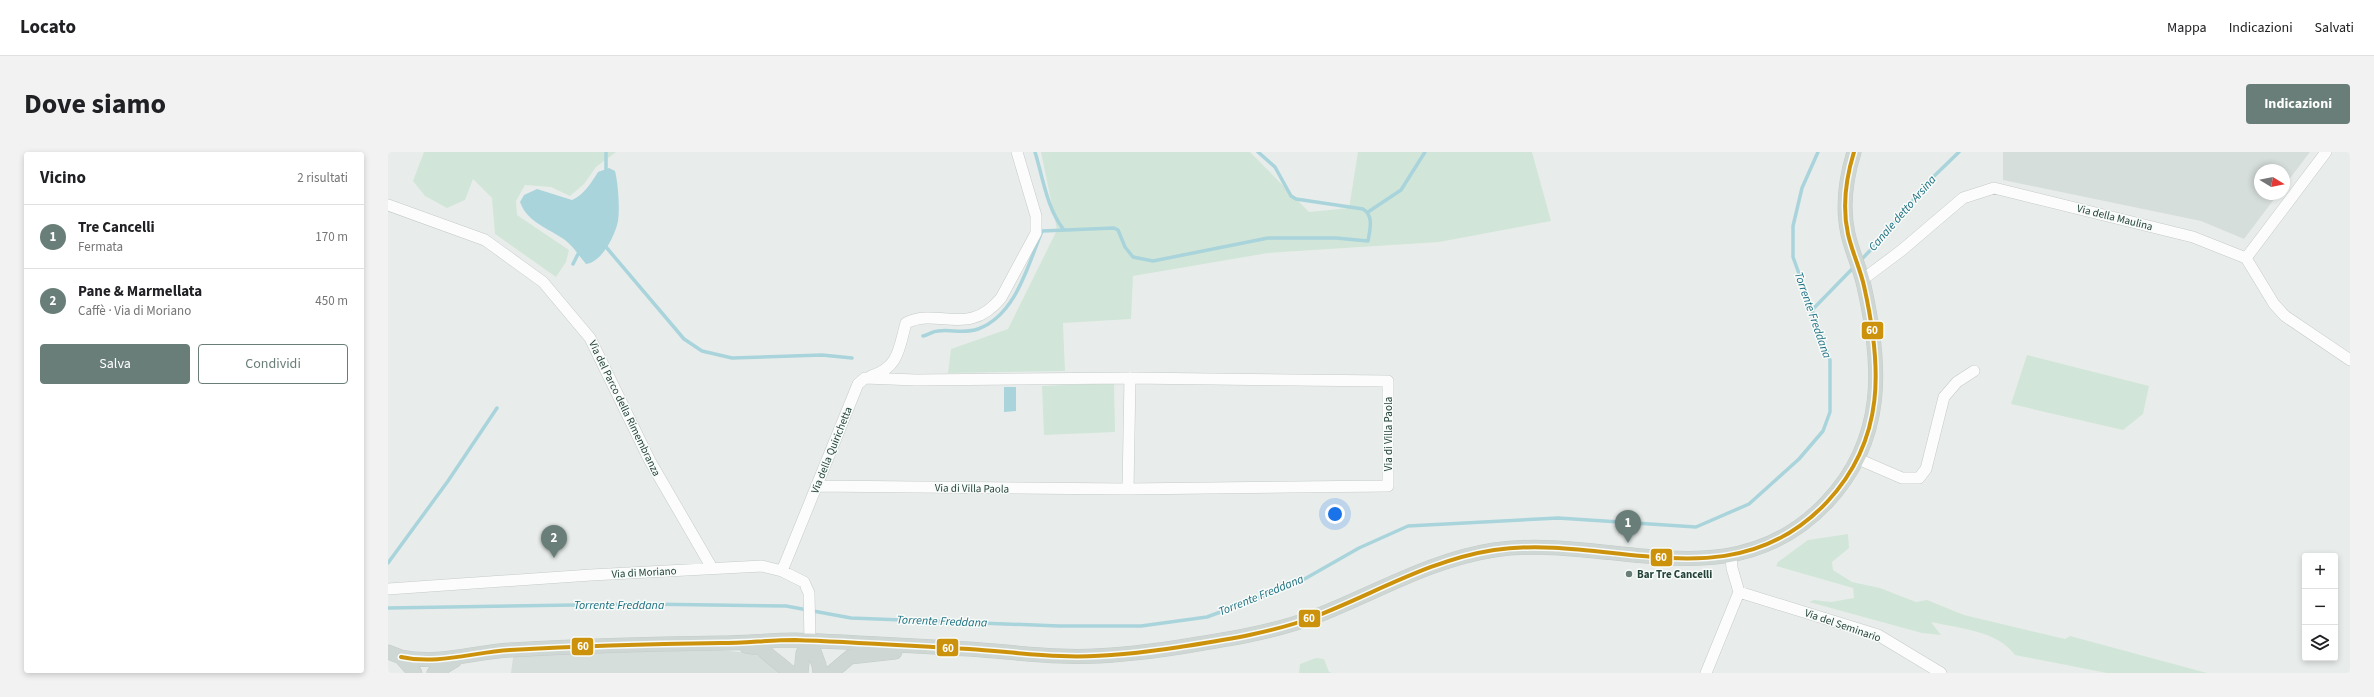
<!DOCTYPE html>
<html lang="it">
<meta charset="utf-8">
<style>
body{margin:0;font-family:"Source Sans 3",sans-serif;background:#f2f2f2;color:#202124}
.controls{position:absolute;right:12px;bottom:12px;display:grid;overflow:hidden;border-radius:4px;box-shadow:0 2px 6px #0003}
.controls button{width:36px;height:36px;display:grid;place-items:center;padding:0;border:0;border-bottom:1px solid #e0e0e0;background:#fff;color:#202124;font:20px sans-serif}
.compass{position:absolute;left:1866px;top:12px;width:36px;height:36px;border-radius:50%;background:#fff;box-shadow:0 2px 6px #0003;rotate:100deg}
.you{position:absolute;left:947px;top:362px;width:14px;height:14px;margin:-10px;border:3px solid #fff;border-radius:50%;background:#1a73e8;box-shadow:0 0 0 6px #1a73e833}
.badge{display:grid;place-items:center;width:26px;height:26px;border-radius:50%;background:#697e78;color:#fff;font-size:13px;font-weight:700}
.pin{position:absolute;translate:-50% -33px;filter:drop-shadow(0 1px 2px #0008)}
.pin::after{content:'';position:absolute;top:21px;width:14px;height:12px;background:inherit;clip-path:polygon(0 0,100% 0,50% 100%)}
.list{margin:0;padding:0;list-style:none}
h2{display:flex;justify-content:space-between;align-items:center;height:52px;margin:0;padding:0 16px;font-size:17px}
h2 small{font-size:13px;font-weight:400;color:#757577}
.list li{display:grid;grid-template-columns:26px 1fr auto;gap:12px;align-items:center;box-sizing:border-box;height:64px;padding:0 16px;border-top:1px solid #e0e0e0}
.list b{display:block;font-size:15px;white-space:nowrap}
.list p{margin:0;font-size:13px;white-space:nowrap;color:#757577}
.list em{font-size:13px;font-style:normal;color:#757577}
.actions{display:flex;gap:8px;padding:12px 16px}
.actions a{flex:1;padding:9px 0;border:1px solid #697e78;border-radius:4px;text-align:center;font-size:14px;color:#697e78}
.actions .main{background:#697e78;color:#fff}
.icon{flex:none;width:22px;height:22px;fill:none;stroke:currentColor;stroke-width:2;stroke-linecap:round;stroke-linejoin:round}
.map{position:relative;flex:none;width:1962px;height:521px;overflow:hidden;border-radius:4px}
header{display:flex;align-items:center;gap:24px;box-sizing:border-box;height:56px;padding:0 20px;background:#fff;border-bottom:1px solid #e0e0e0}
header strong{font-size:19px}
nav{display:flex;gap:22px;margin-inline-start:auto;font-size:14px}
.intro{display:flex;align-items:center;justify-content:space-between;box-sizing:border-box;height:96px;padding:0 24px}
h1{margin:0;font-size:28px}
.button{padding:10px 18px;border-radius:4px;background:#697e78;color:#fff;font-size:14px;font-weight:700}
main{display:flex;gap:24px;padding:0 24px}
aside{flex:1;background:#fff;border-radius:4px;box-shadow:0 2px 6px #0003}
.map>svg:first-child{display:block}
</style>
<header>
<strong>Locato</strong>
<nav><a>Mappa</a><a>Indicazioni</a><a>Salvati</a></nav>
</header>
<div class="intro"><h1>Dove siamo</h1><a class="button">Indicazioni</a></div>
<main>
<aside>
<h2>Vicino<small>2 risultati</small></h2>
<ul class="list">
<li><span class="badge">1</span><div><b>Tre Cancelli</b><p>Fermata</p></div><em>170 m</em></li>
<li><span class="badge">2</span><div><b>Pane &amp; Marmellata</b><p>Caffè · Via di Moriano</p></div><em>450 m</em></li>
</ul>
<div class="actions"><a class="main">Salva</a><a>Condividi</a></div>
</aside>
<div class="map">
<svg width="1962" height="521" viewBox="0 0 1962 521">
<rect width="100%" height="100%" fill="#e8edeb"/>
<path fill="#d6dedb" d="M 1615,0 L 1922,0 L 1896,34 L 1896,18 L 1872,18 L 1872,42 L 1890,42 L 1856,87 L 1813,69 L 1615,28 Z
M 302,495 L 362,501 L 380,508 L 396,521 L 123,521 L 126,498 Z"/>
<path fill="#d1e6d8" d="M 36,0 L 228,0 L 208,15 L 196,32 L 182,44 L 163,35 L 137,33 L 128,49 L 129,63 L 181,98 L 178,110 L 168,125 L 107,82 L 104,46 L 85,27 L 77,48 L 59,56 L 37,44 L 25,29 Z
M 653,0 L 862,0 L 921,60 L 961,56 L 970,0 L 1144,0 L 1163,69 L 1051,90 L 880,101 L 745,124 L 743,167 L 675,171 L 677,219 L 560,221 L 563,197 L 620,177 L 669,78 Z
M 1639,203 L 1761,234 L 1755,262 L 1735,278 L 1623,252 Z
M 726,231 L 727,280 L 656,283 L 654,234 Z
M 1460,382 L 1461,396 L 1444,410 L 1445,418 L 1464,430 L 1492,436 L 1528,450 L 1539,448 L 1576,463 L 1677,487 L 1682,484 L 1819,521 L 1719,521 L 1627,503 C 1610,479 1570,476 1543,470 L 1553,483 L 1534,481 L 1421,450 L 1426,448 L 1443,450 L 1466,446 L 1465,436 L 1388,414 L 1390,410 L 1420,388 Z
M 928,506 L 936,507 L 941,520 L 944,521 L 911,521 L 912,512 Z"/>
<path fill="#a9d4db" d="M 221,16 L 227,19 C 230,31 232,56 230,69 C 227,84 214,110 198,112 C 191,104 185,94 177,88 C 160,76 139,70 132,50 L 136,43 L 149,37 L 184,48 C 196,43 203,31 210,20 Z
M 616,235 L 628,235 L 628,259 L 616,260 Z"/>
<g fill="none" stroke-linecap="round" stroke-linejoin="round">
<path stroke="#a9d4db" stroke-width="3.5" d="M 647,0 C 655,26 659,57 676,78
M 218,17 L 218,0
M 980,60 L 1013,38 L 1037,0
M 218,95 L 296,187 L 314,199 L 344,206 L 434,203 L 464,206
M 1472,109 L 1493,87 L 1540,30 L 1571,0
M 185,112 L 190,102
M 1425,157 L 1467,114
M 535,184 C 540,183 545,179 550,179 C 563,177 576,182 590,177 C 628,163 640,113 654,79 L 726,76 L 730,78 L 737,95 L 745,105 L 765,109 L 880,86 L 948,86 L 980,89 C 982,77 986,64 975,57 L 908,47 L 903,44 L 887,15 L 870,0
M 0,411 L 60,329 L 109,256
M 0,456 L 255,452 L 398,454 L 463,466 L 671,474 L 753,474 L 819,465 L 892,438 L 913,429 L 971,396 L 1020,374 L 1170,366 L 1308,375 L 1361,352 L 1411,307 L 1435,279 L 1442,260 L 1442,208 L 1405,105 L 1405,74 L 1414,36 L 1430,0"/>
<g stroke="#c5cac8" stroke-width="12">
<path id="minor" d="M 0,53 L 97,88 L 155,130 L 202,186 L 262,309 L 324,416
M 1858,106 L 1938,0
M 1474,128 L 1514,98 L 1575,46 L 1606,36 L 1805,85 L 1858,106 L 1886,152 L 1897,164 L 1962,208
M 483,224 C 511,216 511,196 518,171 C 551,155 580,186 613,146 L 648,81 L 648,64 L 629,0
M 1470,307 L 1514,326 L 1531,326 L 1538,317 L 1556,245 L 1569,230 L 1586,219
M 740,337 L 742,226
M 394,419 L 470,232 L 477,226 L 528,228 L 742,226 L 1000,229 L 1000,334 L 740,337 L 428,334
M 0,437 L 203,423 L 374,414 L 394,419 L 416,430 L 421,441 L 422,489
M 1351,440 L 1490,483 L 1553,521
M 1318,521 L 1351,440 L 1344,416 L 1343,404"/>
</g>
<g stroke="#c3ccc9" stroke-width="15">
<path id="major" d="M 422,489 L 431,513 L 432,521
M 358,494 L 372,496 L 403,521
M 0,500 L 13,505 L 27,521
M 13,505 C 50,513 86,500 122,498 C 193,494 263,492 333,491 C 358,491 382,488 407,488 C 465,490 523,494 581,497 C 612,499 642,503 673,504 C 712,506 753,501 792,495 C 836,488 883,481 926,465 C 986,442 1041,408 1106,398 C 1222,381 1343,452 1439,350 C 1498,287 1494,214 1476,134 C 1472,116 1464,100 1460,82 C 1454,55 1458,26 1466,0
M 46,521 L 67,508
M 413,521 L 415,501 L 422,489
M 443,521 L 462,505 L 507,500"/>
</g>
<use href="#minor" stroke="#fcfcfc" stroke-width="11"/>
<use href="#major" stroke="#cfd7d5" stroke-width="14"/>
<g stroke="#f7fbf9" stroke-width="7">
<path id="bus-1" d="M 13,505 C 50,513 86,500 122,498 C 193,494 263,492 333,491 C 358,491 382,488 407,488 C 465,490 523,494 581,497 C 612,499 642,503 673,504 C 712,506 753,501 792,495 C 836,488 883,481 926,465 C 986,442 1041,408 1106,398 C 1222,381 1343,452 1439,350 C 1498,287 1494,214 1476,134 C 1472,116 1464,100 1460,82 C 1454,55 1458,26 1466,0"/>
</g>
<use href="#bus-1" stroke="#cd920c" stroke-width="4"/>
</g>
<circle fill="#697e78" stroke="#f7fbf9" stroke-width="1.5" cx="1241" cy="422" r="4"/>
<g text-anchor="middle" stroke-width="3" stroke-linejoin="round" paint-order="stroke">
<g font-size="11" fill="#24423a" stroke="#f7fbf9">
<text transform="translate(1727 65) rotate(14)" y="4">Via della Maulina</text>
<text transform="translate(237 256) rotate(64)" y="4">Via del Parco della Rimembranza</text>
<text transform="translate(1000 282) rotate(-90)" y="4">Via di Villa Paola</text>
<text transform="translate(443 298) rotate(-68)" y="4">Via della Quirichetta</text>
<text transform="translate(584 336) rotate(1)" y="4">Via di Villa Paola</text>
<text transform="translate(256 420) rotate(-3)" y="4">Via di Moriano</text>
<text transform="translate(1455 473) rotate(19)" y="4">Via del Seminario</text>
</g>
<g font-size="11" font-weight="bold" fill="#24423a" stroke="#f7fbf9" text-anchor="start">
<text x="1249" y="426">Bar Tre Cancelli</text>
</g>
<g font-size="12" font-style="italic" fill="#1c6f80" stroke="#f7fbf9">
<text transform="translate(1514 61) rotate(-49)" y="4">Canale detto Arsina</text>
<text transform="translate(1425 163) rotate(71)" y="4">Torrente Freddana</text>
<text transform="translate(873 443) rotate(-22)" y="4">Torrente Freddana</text>
<text x="231" y="457">Torrente Freddana</text>
<text transform="translate(554 469) rotate(2)" y="4">Torrente Freddana</text>
</g>
</g>
<g stroke="#f7fbf9" stroke-width="1.5">
<rect x="1473" y="169" width="23" height="19" rx="4" fill="#cd920c"/>
<rect x="1262" y="396" width="23" height="19" rx="4" fill="#cd920c"/>
<rect x="910" y="457" width="23" height="19" rx="4" fill="#cd920c"/>
<rect x="183" y="485" width="23" height="19" rx="4" fill="#cd920c"/>
<rect x="548" y="486" width="23" height="19" rx="4" fill="#cd920c"/>
</g>
<g font-size="11" text-anchor="middle" font-weight="bold" fill="#fff">
<text x="1484" y="182">60</text>
<text x="1273" y="409">60</text>
<text x="921" y="470">60</text>
<text x="195" y="498">60</text>
<text x="560" y="500">60</text>
</g>
</svg>
<div class="controls">
<button>+</button>
<button>−</button>
<button><svg class="icon" aria-label="layers" viewBox="0 0 24 24"><path d="M12 4l9 5-9 5-9-5zM3 14l9 5 9-5"/></svg></button>
</div>
<svg class="compass" viewBox="-18 -18 36 36"><path d="M0-13l5 13h-10z" fill="#e53935"/><path d="M0 13l5-13h-10z" fill="#757577"/></svg>
<div class="you"></div>
<div class="pin badge" style="left:1240px;top:391px">1</div>
<div class="pin badge" style="left:166px;top:406px">2</div>
</div>
</main>
